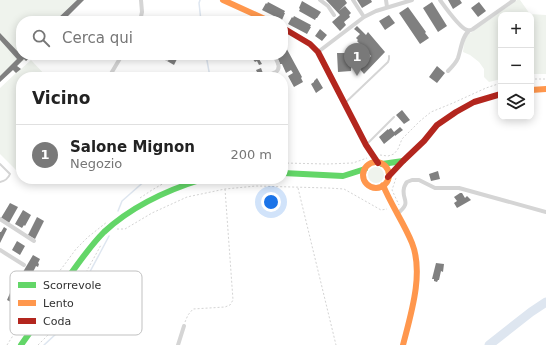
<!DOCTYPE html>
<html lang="it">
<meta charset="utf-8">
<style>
body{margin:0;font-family:"DejaVu Sans",sans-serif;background:#f2f2f2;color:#222}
.controls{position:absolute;right:12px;top:12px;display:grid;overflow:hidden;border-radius:8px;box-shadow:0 2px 10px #0003}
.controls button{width:36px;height:36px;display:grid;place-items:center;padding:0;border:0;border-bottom:1px solid #e0e0e0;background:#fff;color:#222;font:20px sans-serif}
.you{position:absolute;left:271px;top:202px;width:14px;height:14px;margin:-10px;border:3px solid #fff;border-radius:50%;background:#1a73e8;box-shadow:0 0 0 6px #1a73e833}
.badge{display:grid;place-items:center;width:26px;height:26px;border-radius:50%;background:#797979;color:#fff;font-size:13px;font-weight:700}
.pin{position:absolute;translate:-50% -33px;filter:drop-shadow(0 1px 2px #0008)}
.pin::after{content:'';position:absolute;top:21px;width:14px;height:12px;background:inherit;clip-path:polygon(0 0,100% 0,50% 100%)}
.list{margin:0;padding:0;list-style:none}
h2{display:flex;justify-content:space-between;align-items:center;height:52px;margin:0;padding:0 16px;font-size:17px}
h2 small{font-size:13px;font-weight:400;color:#767676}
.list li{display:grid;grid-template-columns:26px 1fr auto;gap:12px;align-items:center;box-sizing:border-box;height:60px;padding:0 16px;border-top:1px solid #e0e0e0}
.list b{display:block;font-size:15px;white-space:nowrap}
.list p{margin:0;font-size:13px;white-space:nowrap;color:#767676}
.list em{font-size:13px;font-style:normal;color:#767676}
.icon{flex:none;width:22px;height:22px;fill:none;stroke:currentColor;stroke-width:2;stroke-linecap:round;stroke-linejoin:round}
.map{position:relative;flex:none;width:546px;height:345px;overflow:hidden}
.search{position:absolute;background:#fff;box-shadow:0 2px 10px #0003;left:16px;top:16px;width:272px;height:44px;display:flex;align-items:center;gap:10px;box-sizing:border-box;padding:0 14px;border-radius:16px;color:#767676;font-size:15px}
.panel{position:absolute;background:#fff;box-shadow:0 2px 10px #0003;left:16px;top:72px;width:272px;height:112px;border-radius:16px}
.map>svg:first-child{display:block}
</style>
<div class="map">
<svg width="546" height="345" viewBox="0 0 546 345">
<rect width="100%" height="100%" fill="#fff"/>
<path fill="#eff3ed" d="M 0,0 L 84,0 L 66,18 L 67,19 L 66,21 L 21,21 L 21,55 L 33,55 L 26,61 L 24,60 L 17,66 L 21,69 L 31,60 L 47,77 L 21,77 L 21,164 L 16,170 L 0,154 L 0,88 L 16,73 L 13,70 L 0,82 Z
M 517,0 L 520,0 L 530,14 L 546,15 L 546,74 L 531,74 L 531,15 L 501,15 L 501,79 L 489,82 L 484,77 L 484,69 L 479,62 L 470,55 L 463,52 C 464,45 464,35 472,32 Z
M368 175a8 8 0 1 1 16 0a8 8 0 1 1-16 0Z"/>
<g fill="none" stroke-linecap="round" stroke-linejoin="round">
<path stroke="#dee6f0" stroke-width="1.5" d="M 200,0 L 199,3 L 201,21
M 206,55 L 210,77
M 118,211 L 122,201 L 147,179
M 44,345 L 57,333 L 100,253 L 109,236"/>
<path stroke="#dee6f0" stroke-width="9" d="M 489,345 L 531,312 L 546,302"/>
</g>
<path fill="#808080" d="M 77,0 L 84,0 L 66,18 L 67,19 L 65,21 L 55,21 Z
M 326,0 L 345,0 L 347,3 L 339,11 L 345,6 L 351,13 L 349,15 L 350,17 L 344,22 L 346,25 L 340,31 L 332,22 L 340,15 Z
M 357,0 L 371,0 L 372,2 L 362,8 Z
M 448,0 L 460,0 L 462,3 L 453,9 Z
M 302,1 L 321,12 L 317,18 L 316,18 L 315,20 L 299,11 L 300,9 L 299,8 Z
M 268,2 L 285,11 L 284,13 L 285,13 L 282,20 L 262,10 L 266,3 L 267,4 Z
M 432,2 L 447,26 L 438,32 L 423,8 Z
M 479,2 L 486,11 L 478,17 L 471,8 Z
M 408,7 L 426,32 L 425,33 L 429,38 L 420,44 L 399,13 Z
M 389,15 L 395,23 L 385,30 L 379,21 Z
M 294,16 L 311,25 L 310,27 L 311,27 L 307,34 L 288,24 L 292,17 L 293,18 Z
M 357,26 L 366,35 L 368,32 L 385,52 L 364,74 L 359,68 L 371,56 L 357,41 L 358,40 L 356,38 L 360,34 L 354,29 Z
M 320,29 L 327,35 L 322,41 L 315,36 Z
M 0,33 L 21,55 L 33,55 L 26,61 L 24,59 L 17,66 L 21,69 L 16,73 L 13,70 L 0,82 L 0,76 L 17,59 L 0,40 Z
M 283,42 L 302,77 L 301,78 L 303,82 L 294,87 L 288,76 L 293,73 L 291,70 L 286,73 L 282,64 L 280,64 L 276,55 L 283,55 Z
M 337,53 L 351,53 L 351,71 L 338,72 Z
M 171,55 L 175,55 L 178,57 L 174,65 L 167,61 Z
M 257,55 L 267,55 L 259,59 L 262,64 L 259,65 L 257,61 L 255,62 L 252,58 Z
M 437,66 L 445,73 L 437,83 L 429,77 Z
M 261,68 L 264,76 L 249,77 L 248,74 L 257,72 L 256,70 Z
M 317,78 L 323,88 L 316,93 L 311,84 L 314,82 L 314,81 Z
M 402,110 L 410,120 L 404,124 L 396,115 Z
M 400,127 L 403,130 L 395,136 L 395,135 L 384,144 L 379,137 L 388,129 L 388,130 L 391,128 L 394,132 Z
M 438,171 L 440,179 L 431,181 L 429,174 Z
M 460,193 L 462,193 L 465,198 L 467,196 L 471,200 L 457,208 L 454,203 L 457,201 L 454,197 Z
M 10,203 L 18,207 L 9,223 L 1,218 Z
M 23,210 L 31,215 L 25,226 L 24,225 L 22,228 L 15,224 Z
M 37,217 L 44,221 L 35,239 L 28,235 Z
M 4,227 L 7,229 L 0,243 L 0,232 L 1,232 Z
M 17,241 L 25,246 L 20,255 L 12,250 Z
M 33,255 L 40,259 L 38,263 L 39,264 L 38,267 L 36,266 L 33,272 L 34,273 L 33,275 L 34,275 L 26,288 L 20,284 L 17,289 L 13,289 L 10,288 L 12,285 L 10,285 L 13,280 L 17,282 Z
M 436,263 L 444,264 L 443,272 L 441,271 L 439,280 L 438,280 L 437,282 L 434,281 L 434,279 L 432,279 Z
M 10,293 L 19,297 L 15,304 L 7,300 Z"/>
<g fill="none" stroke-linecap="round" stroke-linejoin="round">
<path stroke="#d4d4d4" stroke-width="1" stroke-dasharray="2 2" stroke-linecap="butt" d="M 531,79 L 546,79
M 380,155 L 388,156 L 394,154 L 398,149 L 402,139 L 420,121 L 431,112 L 453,103 L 486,88 L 501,83
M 283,163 L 327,164 L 353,163 L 367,158
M 396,178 L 392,190 L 399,205
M 298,188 L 336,345
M 140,198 L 152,190 L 171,179
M 117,229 L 125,229 L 152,213 L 187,197 L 225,189 L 256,186 L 328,188 L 344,189 L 381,210 L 387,209
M 185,322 L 188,315 L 193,309 L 225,307 L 230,305 L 233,300 L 225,189
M 7,345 L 39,295 L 62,268 L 76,249 L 88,237 L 107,222
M 38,345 L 56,327 L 101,245"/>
<path stroke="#d5d5d5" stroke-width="2" d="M 345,103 L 388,62 L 389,59 L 389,56
M 367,144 L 394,117
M 0,164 L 10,174 C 8,179 5,181 0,182"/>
<path stroke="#d5d5d5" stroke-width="4" d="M 320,0 L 328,6 L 334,15
M 353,0 L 364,17
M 386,0 L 387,7
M 440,0 C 445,7 460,28 467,30 C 470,31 471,30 473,29 L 514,0
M 140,21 L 142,12 L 141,0
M 318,52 L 364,17 L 376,11 L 412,0
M 161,55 L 167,59
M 448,71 C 452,67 456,63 458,58 C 461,49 462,36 469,31
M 109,77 L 122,55
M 267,77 C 271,73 272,74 276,72 C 282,67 276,60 274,55
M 397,214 C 413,201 401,201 404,188 C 404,187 406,183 407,182 L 412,180 L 419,180 L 435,188 L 459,188 L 546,212
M 0,219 L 34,241
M 0,250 L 24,265
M 178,345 L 184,326"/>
<path stroke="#63d668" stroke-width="6" d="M 382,164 L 403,161
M 283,173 L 343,176 L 365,169
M 21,345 C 36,324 50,303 65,282 C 77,265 89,247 104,232 C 132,206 167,190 203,179"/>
<path stroke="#ff974d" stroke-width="6" d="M 223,0 L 269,21
M 531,90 L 546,89
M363 175a13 13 0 1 1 26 0a13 13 0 1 1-26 0Z
M 383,185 C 391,205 404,223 412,243 C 424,273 411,314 403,345"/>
<path stroke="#b3261e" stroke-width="6" d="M 283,28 L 310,44 L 318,52 L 366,145 L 378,163
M 388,177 L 403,161 L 424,141 L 437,125 L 456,112 L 474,102 L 501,94"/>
</g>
<rect x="10" y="271" width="132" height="64" rx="6" fill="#fff" stroke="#c1c1c1" stroke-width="1"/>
<rect x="18" y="282" width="18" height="6" fill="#63d668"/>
<rect x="18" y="300" width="18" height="6" fill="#ff974d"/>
<rect x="18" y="318" width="18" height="6" fill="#b3261e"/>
<g font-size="11" fill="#313131">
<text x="43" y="289">Scorrevole</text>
<text x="43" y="307">Lento</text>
<text x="43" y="325">Coda</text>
</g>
</svg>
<div class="controls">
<button>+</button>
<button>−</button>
<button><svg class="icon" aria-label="layers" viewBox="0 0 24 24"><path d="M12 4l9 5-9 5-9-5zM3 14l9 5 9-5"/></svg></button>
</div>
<div class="you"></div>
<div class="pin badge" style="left:357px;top:76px">1</div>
<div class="search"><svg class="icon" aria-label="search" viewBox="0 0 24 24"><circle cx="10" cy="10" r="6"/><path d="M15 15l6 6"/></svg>Cerca qui</div>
<section class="panel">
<h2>Vicino<small></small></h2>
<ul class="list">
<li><span class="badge">1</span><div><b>Salone Mignon</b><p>Negozio</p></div><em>200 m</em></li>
</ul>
</section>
</div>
